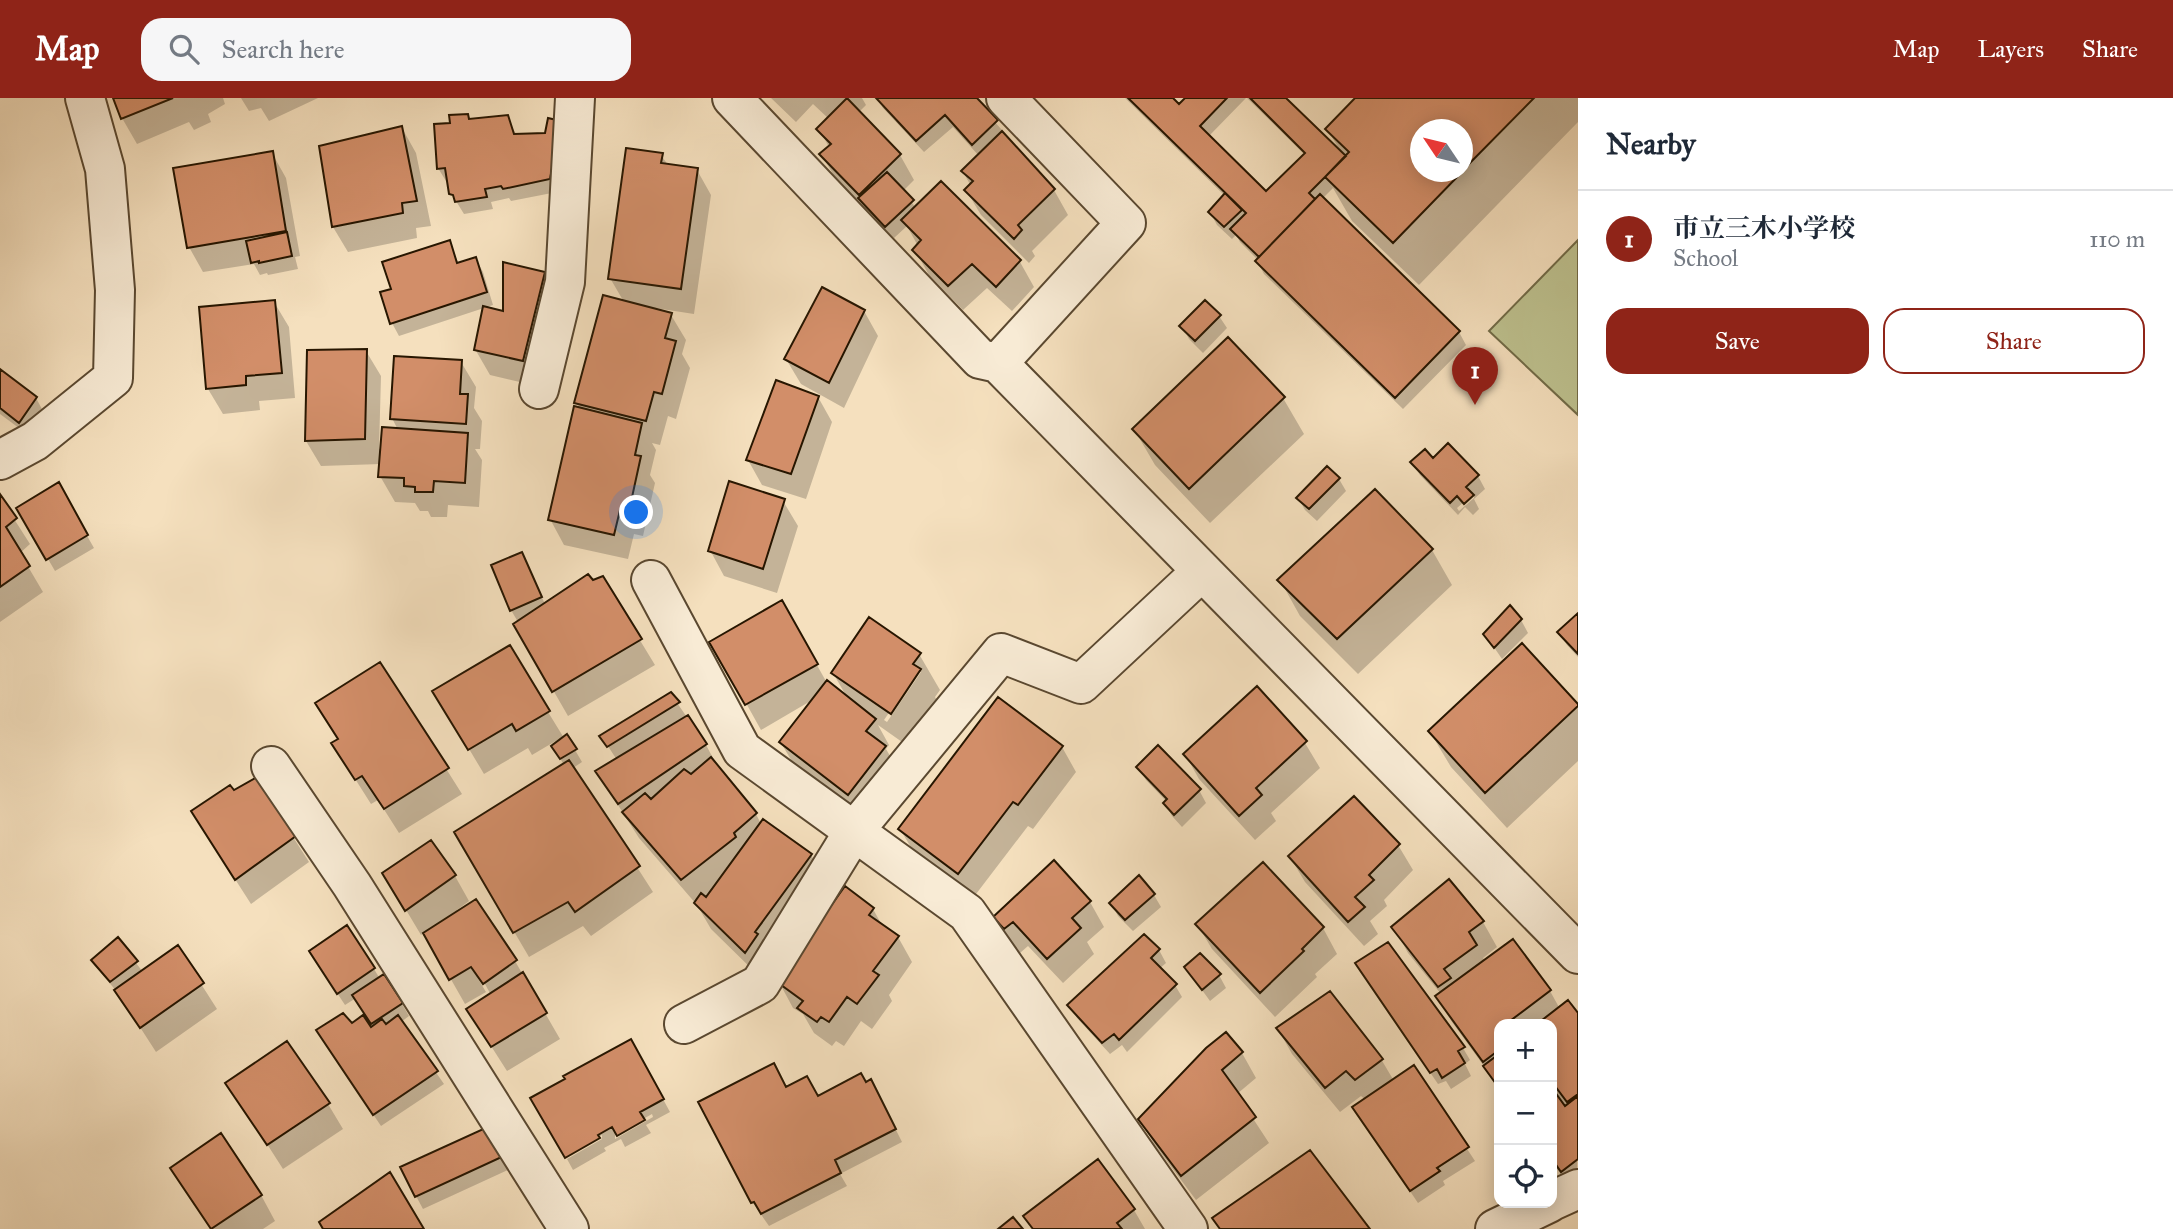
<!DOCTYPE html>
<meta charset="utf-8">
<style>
body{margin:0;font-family:"IM FELL Great Primer","Noto Serif JP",serif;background:#f6f6f7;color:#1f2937}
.controls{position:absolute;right:21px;bottom:21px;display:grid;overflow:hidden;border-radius:14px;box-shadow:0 4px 18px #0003}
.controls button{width:63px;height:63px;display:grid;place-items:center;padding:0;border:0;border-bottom:2px solid #e0e1e3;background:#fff;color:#1f2937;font:35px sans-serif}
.compass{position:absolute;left:1410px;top:21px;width:63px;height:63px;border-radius:50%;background:#fff;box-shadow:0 4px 18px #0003;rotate:305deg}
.you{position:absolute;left:637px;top:415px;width:24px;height:24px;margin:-18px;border:5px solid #fff;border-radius:50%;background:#1a73e8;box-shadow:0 0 0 10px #1a73e833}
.badge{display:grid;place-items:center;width:46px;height:46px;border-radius:50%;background:#8f2418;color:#fff;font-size:23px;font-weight:700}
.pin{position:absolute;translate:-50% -58px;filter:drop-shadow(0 2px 4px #0008)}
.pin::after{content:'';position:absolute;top:37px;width:24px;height:21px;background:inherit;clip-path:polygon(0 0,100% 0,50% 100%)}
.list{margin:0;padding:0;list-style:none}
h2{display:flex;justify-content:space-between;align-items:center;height:91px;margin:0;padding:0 28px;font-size:30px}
h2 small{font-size:23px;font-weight:400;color:#747a83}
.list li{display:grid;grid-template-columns:46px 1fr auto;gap:21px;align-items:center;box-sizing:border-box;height:98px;padding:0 28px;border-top:2px solid #e0e1e3}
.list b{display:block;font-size:26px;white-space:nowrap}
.list p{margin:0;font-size:23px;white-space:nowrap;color:#747a83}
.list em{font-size:23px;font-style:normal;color:#747a83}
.actions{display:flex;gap:14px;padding:21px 28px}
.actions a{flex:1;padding:16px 0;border:2px solid #8f2418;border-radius:21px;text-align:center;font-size:24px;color:#8f2418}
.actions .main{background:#8f2418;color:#fff}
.icon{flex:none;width:38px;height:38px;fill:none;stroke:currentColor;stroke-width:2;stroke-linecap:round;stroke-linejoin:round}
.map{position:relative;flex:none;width:1578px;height:1131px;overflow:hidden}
header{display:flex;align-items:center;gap:42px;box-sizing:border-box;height:98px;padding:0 35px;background:#8f2418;color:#fff}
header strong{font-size:33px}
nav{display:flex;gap:38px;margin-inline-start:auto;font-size:24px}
.search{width:490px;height:63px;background:#f6f6f7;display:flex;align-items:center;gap:18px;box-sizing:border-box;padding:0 24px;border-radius:21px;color:#747a83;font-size:26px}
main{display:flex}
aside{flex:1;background:#fff}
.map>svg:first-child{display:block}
</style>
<header>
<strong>Map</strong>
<div class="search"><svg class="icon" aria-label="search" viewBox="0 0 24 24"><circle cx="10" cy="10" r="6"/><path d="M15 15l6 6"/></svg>Search here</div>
<nav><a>Map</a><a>Layers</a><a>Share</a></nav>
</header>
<main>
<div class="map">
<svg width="1578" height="1131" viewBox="0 0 1578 1131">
<rect width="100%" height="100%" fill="#f5e0be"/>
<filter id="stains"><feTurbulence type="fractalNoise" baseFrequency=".00286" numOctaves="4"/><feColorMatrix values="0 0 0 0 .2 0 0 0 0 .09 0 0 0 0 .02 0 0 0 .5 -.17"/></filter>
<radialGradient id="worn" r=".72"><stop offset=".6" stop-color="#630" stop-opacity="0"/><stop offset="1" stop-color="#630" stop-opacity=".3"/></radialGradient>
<path fill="#bec290" stroke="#726c48" stroke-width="2" d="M 1578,142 L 1578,317 L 1489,233 Z"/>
<path fill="#0003" fill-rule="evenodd" d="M 115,0 L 223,0 L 225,6 L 208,16 L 211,24 L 194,32 L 189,24 L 137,46 L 122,20 Z
M 241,0 L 318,0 L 269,23 L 261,10 L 249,13 Z
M 771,0 L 862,0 L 866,7 L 859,14 L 900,57 L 914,82 L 903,93 L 916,110 L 941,85 L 1020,164 L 1034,189 L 1012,213 L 987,190 L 963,212 L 929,177 L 915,152 L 918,148 L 907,128 L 894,140 L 836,81 L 821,56 L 829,49 L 819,31 L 829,21 L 813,6 L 796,24 Z
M 877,0 L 974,0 L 1054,92 L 1068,117 L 1032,153 L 1035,158 L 1029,165 L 981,117 L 966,92 L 971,88 L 963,74 L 979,58 L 953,29 L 924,54 L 883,10 Z
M 1125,0 L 1171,0 L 1179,8 L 1187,0 L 1246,0 L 1209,38 L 1266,96 L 1305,57 L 1247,0 L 1284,0 L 1341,54 L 1327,31 L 1358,0 L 1578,0 L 1578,24 L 1419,187 L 1352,123 L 1333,90 L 1322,101 L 1459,234 L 1466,247 L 1403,311 L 1264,176 L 1257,163 L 1258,162 L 1240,144 L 1236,137 L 1232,141 L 1217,127 L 1210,114 L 1225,98 ZM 1420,32 L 1462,32 L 1462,74 L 1420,74 Z
M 507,19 L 517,38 L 547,36 L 557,94 L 511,103 L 509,100 L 491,104 L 493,111 L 464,116 L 451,95 L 449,82 L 446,83 L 438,70 L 470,23 Z
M 402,30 L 416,55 L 431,128 L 416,130 L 417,140 L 348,154 L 333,129 Z
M 272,55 L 286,80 L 300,158 L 295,159 L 298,171 L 268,177 L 267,175 L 260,177 L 254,166 L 203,174 L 189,149 Z
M 661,57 L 668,67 L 697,72 L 711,97 L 694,216 L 655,210 L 654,212 L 671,217 L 686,242 L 682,256 L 690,270 L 676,321 L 668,318 L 660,347 L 652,345 L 656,352 L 650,377 L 655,385 L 643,438 L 634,436 L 628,461 L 564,447 L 550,421 L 581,312 L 576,304 L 624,204 L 610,180 Z
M 449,144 L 459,166 L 476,161 L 483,174 L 493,207 L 399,238 L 392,225 L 393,192 Z
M 544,176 L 558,201 L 537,288 L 490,277 L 475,251 L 505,215 Z
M 274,204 L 289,229 L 295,300 L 259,303 L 260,312 L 223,316 L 208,291 Z
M 864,213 L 878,238 L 844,310 L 801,286 L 786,261 Z
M 1219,218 L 1227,230 L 1203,255 L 1189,241 L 1182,228 Z
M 366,253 L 381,278 L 379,351 L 382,352 L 398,332 L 392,320 L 461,264 L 476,289 L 474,310 L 482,323 L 480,351 L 475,351 L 482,362 L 479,409 L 448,407 L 447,419 L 431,419 L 428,413 L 420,413 L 415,405 L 395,404 L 380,378 L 381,366 L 321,368 L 306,343 Z
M 0,273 L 36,300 L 43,313 L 27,336 L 0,316 Z
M 818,299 L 832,324 L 806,401 L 762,387 L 748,362 Z
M 1283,300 L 1304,336 L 1210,425 L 1155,367 L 1134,331 Z
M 1448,347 L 1478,378 L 1485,391 L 1474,401 L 1479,411 L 1473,417 L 1465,409 L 1458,417 L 1420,377 L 1412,365 L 1433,362 ZM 1474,395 L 1474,400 L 1459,413 L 1457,410 Z
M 1327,370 L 1339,381 L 1346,393 L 1317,423 L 1305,412 L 1298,400 Z
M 58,387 L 94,450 L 55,473 L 19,411 Z
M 0,399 L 30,446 L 20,455 L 43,494 L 0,524 Z
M 783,403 L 798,428 L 777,495 L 724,478 L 710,452 Z
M 1432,452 L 1452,487 L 1358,576 L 1300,518 L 1280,482 Z
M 521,456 L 545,506 L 602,480 L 655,567 L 568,618 L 515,526 L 518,524 L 511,512 Z
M 782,505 L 827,585 L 848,601 L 833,575 L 919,556 L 940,592 L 935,599 L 940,608 L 912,651 L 878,627 L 889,647 L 886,651 L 900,675 L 863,721 L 796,670 L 781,645 L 814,601 L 761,632 L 712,544 ZM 917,574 L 921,574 L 887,624 L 884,622 Z
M 1510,510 L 1521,522 L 1528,535 L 1502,561 L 1485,536 Z
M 1578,517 L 1578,559 L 1567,547 L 1559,535 Z
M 1522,547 L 1578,608 L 1578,663 L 1507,730 L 1451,669 L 1430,634 Z
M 380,566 L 462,696 L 399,735 L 378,702 L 371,706 L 333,646 L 339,642 Z
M 435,594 L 548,614 L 564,640 L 575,652 L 582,664 L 573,670 L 653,794 L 591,838 L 583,828 L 529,859 L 456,735 L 564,667 L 553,648 L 561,643 L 559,641 L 532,657 L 528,650 L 484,676 Z
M 671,596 L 706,647 L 720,673 L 756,716 L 761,726 L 811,757 L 825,782 L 760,879 L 711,831 L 697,807 L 639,740 L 597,674 L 617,662 L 602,639 Z
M 1305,645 L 1320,670 L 1271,715 L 1276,723 L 1255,742 L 1199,681 L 1185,656 Z
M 1062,649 L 1076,674 L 1033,731 L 1028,728 L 973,800 L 915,756 L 900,731 Z
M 1138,669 L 1199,692 L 1206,705 L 1182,729 L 1172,718 L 1165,705 L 1167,704 L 1146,682 Z
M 256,681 L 309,764 L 251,806 L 208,739 L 234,695 Z
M 431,745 L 455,778 L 469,803 L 457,812 L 515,863 L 560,941 L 507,973 L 468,912 L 491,897 L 480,877 L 477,879 L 486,894 L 465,906 L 424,834 L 421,837 L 384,775 Z
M 1398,747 L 1413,772 L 1384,802 L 1387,808 L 1370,823 L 1378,836 L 1364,848 L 1305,784 L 1290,759 Z
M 1448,783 L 1483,824 L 1497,849 L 1483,860 L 1485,863 L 1512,843 L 1550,893 L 1560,911 L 1568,905 L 1578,918 L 1577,1098 L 1552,1064 L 1552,926 L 1499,926 L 1499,993 L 1486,971 L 1452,924 L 1437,899 L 1441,896 L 1408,855 L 1394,829 Z
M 1154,797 L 1161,809 L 1133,833 L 1118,818 L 1111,805 Z
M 1090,804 L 1104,829 L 1087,844 L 1094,856 L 1063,885 L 1028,848 L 1020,855 L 1009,844 L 995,819 Z
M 873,811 L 883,829 L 898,839 L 912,864 L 889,897 L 892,903 L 872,931 L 861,923 L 844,948 L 836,943 L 832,948 L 814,935 L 803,916 L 793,910 L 779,884 Z
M 1197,826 L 1323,830 L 1337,856 L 1315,876 L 1317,879 L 1275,919 L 1212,851 Z
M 118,842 L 143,874 L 178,850 L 217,911 L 156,954 L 118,895 L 101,875 L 93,862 Z
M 1159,852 L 1166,865 L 1159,871 L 1175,887 L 1182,899 L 1127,954 L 1122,947 L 1110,956 L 1077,920 L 1070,908 Z
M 318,866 L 374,871 L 380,881 L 402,906 L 409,918 L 401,924 L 444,986 L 381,1028 L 325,945 L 352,927 L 371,932 L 374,929 L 356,900 L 345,907 Z
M 1186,870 L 1219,877 L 1226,890 L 1210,903 Z
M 1364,878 L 1463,950 L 1470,962 L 1465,966 L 1471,978 L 1451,991 L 1446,983 L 1438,986 Z
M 1278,931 L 1381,961 L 1394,983 L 1413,969 L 1475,1063 L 1443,1083 L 1445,1087 L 1418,1105 L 1362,1022 L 1366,1002 L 1361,998 L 1340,1014 L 1292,956 Z
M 638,955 L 670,1014 L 646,1027 L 651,1035 L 625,1049 L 621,1041 L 604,1050 L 606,1053 L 573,1072 L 567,1061 L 602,1041 L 602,1037 L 565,1058 ZM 652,1016 L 653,1019 L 615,1041 L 615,1037 Z
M 1242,955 L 1256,980 L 1237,996 L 1269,1045 L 1196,1102 L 1154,1046 L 1140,1021 Z
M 228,985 L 328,1006 L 343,1031 L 283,1071 Z
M 866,986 L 878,996 L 902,1044 L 840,1076 L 847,1088 L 769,1128 L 753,1105 L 701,1005 L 786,991 L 817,1001 Z
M 491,1029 L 512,1070 L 423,1111 L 416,1098 Z
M 172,1070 L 261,1097 L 275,1123 L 263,1131 L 211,1131 Z
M 1134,1112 L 1145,1131 L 1033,1131 L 1025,1118 Z"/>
<path fill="#d28e69" stroke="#271600" stroke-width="2" d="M 113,0 L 173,0 L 121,21 Z
M 847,0 L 901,56 L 859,97 L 819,56 L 831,46 L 816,31 Z
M 876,0 L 977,0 L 998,22 L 972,47 L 945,17 L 916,43 Z
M 1128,0 L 1173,0 L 1179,6 L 1185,0 L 1227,0 L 1200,28 L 1266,93 L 1305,55 L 1250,0 L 1286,0 L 1346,58 L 1309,95 L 1315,101 L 1259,159 L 1230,131 L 1246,115 Z
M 1355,0 L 1534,0 L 1462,73 L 1462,32 L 1420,32 L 1420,74 L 1462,74 L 1393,145 L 1325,79 L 1349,54 L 1325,31 Z
M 468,16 L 469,21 L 508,17 L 514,36 L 545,35 L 548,20 L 561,23 L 550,81 L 503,91 L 501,88 L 485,91 L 487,99 L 455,104 L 453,97 L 449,96 L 445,70 L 437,71 L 434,26 L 450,25 L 449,17 Z
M 402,28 L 417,103 L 402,105 L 403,115 L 332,129 L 319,48 Z
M 1002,33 L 1055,91 L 1018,127 L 1022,132 L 1014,141 L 964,92 L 973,83 L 961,73 Z
M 626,50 L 663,55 L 661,65 L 698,70 L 681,191 L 608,181 Z
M 273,53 L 286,133 L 187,150 L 173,70 Z
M 887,74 L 914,102 L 885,129 L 858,100 Z
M 941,83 L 1021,162 L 996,189 L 972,166 L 948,188 L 912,152 L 921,142 L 901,122 Z
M 1225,95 L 1242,112 L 1224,129 L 1208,114 Z
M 1320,96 L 1460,233 L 1395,300 L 1255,163 Z
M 287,134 L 292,158 L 259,165 L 259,163 L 251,165 L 246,143 Z
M 450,142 L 457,165 L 476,159 L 487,194 L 390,226 L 380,194 L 391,191 L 382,164 Z
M 503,164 L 545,174 L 523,263 L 474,252 L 483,208 L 503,213 Z
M 822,189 L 865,212 L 829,285 L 784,261 Z
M 603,197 L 672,215 L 665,240 L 676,243 L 662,296 L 654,294 L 646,323 L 574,305 Z
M 275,202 L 282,275 L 246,278 L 246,287 L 206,291 L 199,209 Z
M 1205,202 L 1221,217 L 1195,243 L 1179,228 Z
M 1228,239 L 1285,299 L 1189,391 L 1132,331 Z
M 367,251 L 365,341 L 305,343 L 307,252 Z
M 394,258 L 462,262 L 460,296 L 468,296 L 466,326 L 390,321 Z
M 0,271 L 37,299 L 19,325 L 0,310 Z
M 776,282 L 819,298 L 791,376 L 746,362 Z
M 574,308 L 642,325 L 635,357 L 641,358 L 629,413 L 620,412 L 614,437 L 548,422 Z
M 382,329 L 468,335 L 465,385 L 434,383 L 433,394 L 415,394 L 415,389 L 404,388 L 404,380 L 378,379 Z
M 1448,345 L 1479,377 L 1466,389 L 1474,397 L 1464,406 L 1457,398 L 1450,405 L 1410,364 L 1425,351 L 1433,360 Z
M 1327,368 L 1340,380 L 1309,411 L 1296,400 Z
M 729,383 L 785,401 L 763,471 L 708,453 Z
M 59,384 L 88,437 L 46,462 L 16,410 Z
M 1375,391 L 1433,451 L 1337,541 L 1277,482 Z
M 0,396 L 17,420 L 6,429 L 30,468 L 0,489 Z
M 522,454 L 542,499 L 510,513 L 491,467 Z
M 588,476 L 593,482 L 603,478 L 642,541 L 552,594 L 513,526 Z
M 782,502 L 818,566 L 745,607 L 709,544 Z
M 1510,507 L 1522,521 L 1494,550 L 1483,536 Z
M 1578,515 L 1578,556 L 1557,534 Z
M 869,519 L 921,555 L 913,566 L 921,571 L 891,616 L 831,575 Z
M 1522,545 L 1578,606 L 1578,608 L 1485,695 L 1428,633 Z
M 510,547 L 550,613 L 516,633 L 512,626 L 468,652 L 432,593 Z
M 380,564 L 449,670 L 384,711 L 362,678 L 355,682 L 331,645 L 338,641 L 315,605 Z
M 827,582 L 876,621 L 866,633 L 886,648 L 848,697 L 779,644 Z
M 1257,588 L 1307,643 L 1256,690 L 1262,697 L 1239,718 L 1183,656 Z
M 671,594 L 680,604 L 607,649 L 599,638 Z
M 998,599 L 1063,648 L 1018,707 L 1013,704 L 958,776 L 898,731 Z
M 688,617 L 707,646 L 618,706 L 595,673 Z
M 567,636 L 577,651 L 560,661 L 551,648 Z
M 1158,647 L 1201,691 L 1174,717 L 1163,705 L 1167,701 L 1136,669 Z
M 711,659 L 757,715 L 734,735 L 736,739 L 681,782 L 622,714 L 645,695 L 651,701 L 684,671 L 691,676 Z
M 569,662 L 640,768 L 575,814 L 568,804 L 513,835 L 454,734 Z
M 257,679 L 296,738 L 235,782 L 191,713 L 230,687 L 234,692 Z
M 1354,698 L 1400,746 L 1369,777 L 1374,782 L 1355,799 L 1365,809 L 1348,824 L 1288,758 Z
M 763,721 L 812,756 L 755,834 L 758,836 L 745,855 L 694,805 L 701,795 L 706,799 Z
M 431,742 L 456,777 L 405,813 L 382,775 Z
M 1054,762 L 1091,803 L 1072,820 L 1081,830 L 1047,861 L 1013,824 L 1004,831 L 993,819 Z
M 1263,764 L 1324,829 L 1302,851 L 1304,853 L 1260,895 L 1195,826 Z
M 1139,777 L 1155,796 L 1125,822 L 1109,805 Z
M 1449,781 L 1484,823 L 1469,834 L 1477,847 L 1444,871 L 1451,880 L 1438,889 L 1391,829 Z
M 845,788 L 874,810 L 869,817 L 899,838 L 873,873 L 879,877 L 857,906 L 847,899 L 829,924 L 821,919 L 817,924 L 797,910 L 803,903 L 777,884 Z
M 476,801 L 517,862 L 483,886 L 471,869 L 449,882 L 423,835 Z
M 347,827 L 375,870 L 337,896 L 309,853 Z
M 1144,836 L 1160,851 L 1151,860 L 1177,886 L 1119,942 L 1114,936 L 1102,945 L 1067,907 Z
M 118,839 L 138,863 L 110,884 L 91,862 Z
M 1513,841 L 1551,892 L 1506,926 L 1499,926 L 1499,952 L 1483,964 L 1435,898 Z
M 1388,844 L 1465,949 L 1458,953 L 1465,965 L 1442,980 L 1437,971 L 1430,975 L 1355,865 Z
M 178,847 L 204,885 L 140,930 L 114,892 Z
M 1200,855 L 1221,876 L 1202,892 L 1184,869 Z
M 523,874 L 547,915 L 491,949 L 466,911 Z
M 384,876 L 403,905 L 371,926 L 352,897 Z
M 1330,893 L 1383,961 L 1355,982 L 1346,973 L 1325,990 L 1276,930 Z
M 1568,902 L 1578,915 L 1578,996 L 1567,1004 L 1552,984 L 1552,926 L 1537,926 Z
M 343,915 L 352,925 L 363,917 L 371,929 L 382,921 L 386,926 L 398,917 L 438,973 L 373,1017 L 316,932 Z
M 1226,934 L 1243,954 L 1222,972 L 1256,1019 L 1181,1078 L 1138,1021 L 1206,950 Z
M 631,941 L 664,1001 L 640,1014 L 645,1022 L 617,1038 L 612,1029 L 598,1037 L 600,1040 L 565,1060 L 530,1000 L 565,981 L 563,978 Z
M 287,943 L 330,1005 L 267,1047 L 225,985 Z
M 1499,956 L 1499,990 L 1483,968 Z
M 774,965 L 786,989 L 807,978 L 818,998 L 861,975 L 866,984 L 871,981 L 896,1031 L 835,1062 L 841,1075 L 761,1116 L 754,1104 L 751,1105 L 698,1004 Z
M 1414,967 L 1469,1049 L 1437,1070 L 1440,1073 L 1410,1093 L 1352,1009 Z
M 1552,990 L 1565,1008 L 1578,998 L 1578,1061 L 1561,1074 L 1552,1061 Z
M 492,1027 L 506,1057 L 415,1099 L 400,1069 Z
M 221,1035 L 262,1097 L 211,1131 L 170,1070 Z
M 1310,1052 L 1370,1131 L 1220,1131 L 1212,1120 Z
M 1098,1061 L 1135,1111 L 1117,1125 L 1122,1131 L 1033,1131 L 1023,1118 Z
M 390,1074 L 424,1131 L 323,1131 L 319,1124 Z
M 1013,1119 L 1023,1131 L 998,1131 Z"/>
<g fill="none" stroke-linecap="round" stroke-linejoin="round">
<g stroke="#5a4830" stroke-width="42">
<path id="minor" d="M 732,0 L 980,261 L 998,265 L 1126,125 L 1006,0
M 998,265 L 1578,856
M 539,291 L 565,184 L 575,0
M 0,362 L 35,343 L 113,280 L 115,192 L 105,71 L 85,0
M 651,482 L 742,652 L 967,815 L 1188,1131
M 271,668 L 352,787 L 569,1131
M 684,926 L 760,886 L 854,733 L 1001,555 L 1081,586 L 1202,473
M 1552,1103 L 1578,1091
M 1495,1131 L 1549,1105"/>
</g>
<use href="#minor" stroke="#f8ebd5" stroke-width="38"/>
</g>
<rect width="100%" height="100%" filter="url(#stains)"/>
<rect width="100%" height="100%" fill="url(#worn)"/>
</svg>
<div class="controls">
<button>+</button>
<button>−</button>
<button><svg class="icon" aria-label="locate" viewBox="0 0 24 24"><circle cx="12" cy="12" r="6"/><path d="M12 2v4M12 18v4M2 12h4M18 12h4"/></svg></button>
</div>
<svg class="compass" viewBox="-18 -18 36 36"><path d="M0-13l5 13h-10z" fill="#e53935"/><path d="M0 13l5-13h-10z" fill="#747a83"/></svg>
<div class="you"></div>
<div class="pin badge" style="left:1475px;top:307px">1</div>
</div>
<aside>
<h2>Nearby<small></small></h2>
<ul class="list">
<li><span class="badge">1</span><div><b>市立三木小学校</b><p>School</p></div><em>110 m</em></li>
</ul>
<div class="actions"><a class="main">Save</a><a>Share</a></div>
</aside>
</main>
